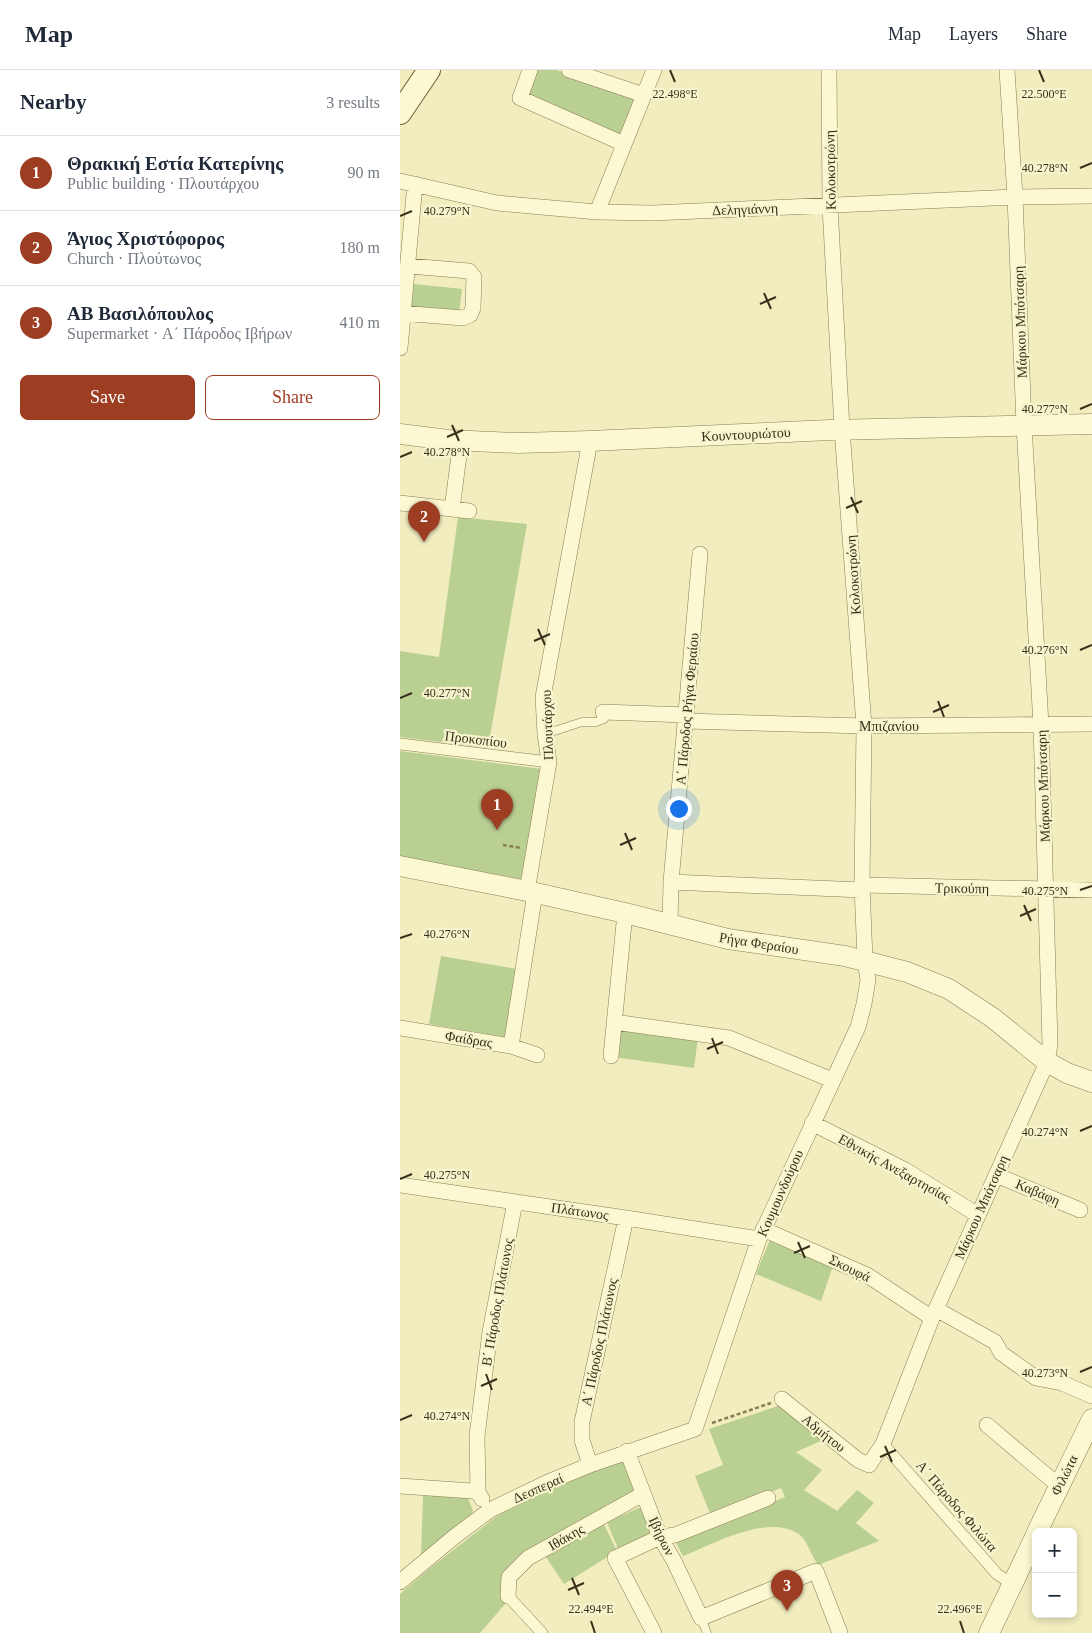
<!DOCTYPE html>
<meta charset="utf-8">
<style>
body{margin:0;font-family:Georgia,serif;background:#f6f6f7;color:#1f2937}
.controls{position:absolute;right:15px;bottom:15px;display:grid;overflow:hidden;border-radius:8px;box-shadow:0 2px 8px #0003}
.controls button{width:45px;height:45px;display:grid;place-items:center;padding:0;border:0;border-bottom:1px solid #e0e1e3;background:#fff;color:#1f2937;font:25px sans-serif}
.you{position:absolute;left:278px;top:738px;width:18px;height:18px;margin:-12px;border:4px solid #fff;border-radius:50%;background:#1a73e8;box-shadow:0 0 0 8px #1a73e833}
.badge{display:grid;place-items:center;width:32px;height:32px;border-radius:50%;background:#9d3d22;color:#fff;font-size:16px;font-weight:700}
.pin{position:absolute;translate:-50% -41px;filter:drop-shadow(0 1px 2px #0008)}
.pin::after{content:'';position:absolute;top:26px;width:18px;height:15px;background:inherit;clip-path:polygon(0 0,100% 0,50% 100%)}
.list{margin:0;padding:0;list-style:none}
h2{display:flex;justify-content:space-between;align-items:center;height:65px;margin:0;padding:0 20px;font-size:21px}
h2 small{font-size:16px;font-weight:400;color:#747a83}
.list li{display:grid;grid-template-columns:32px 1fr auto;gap:15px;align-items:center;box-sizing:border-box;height:75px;padding:0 20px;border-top:1px solid #e0e1e3}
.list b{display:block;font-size:19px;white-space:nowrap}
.list p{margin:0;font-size:16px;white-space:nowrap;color:#747a83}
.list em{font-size:16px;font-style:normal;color:#747a83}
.actions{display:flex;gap:10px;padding:15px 20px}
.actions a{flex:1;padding:11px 0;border:1px solid #9d3d22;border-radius:8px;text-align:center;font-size:18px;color:#9d3d22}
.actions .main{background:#9d3d22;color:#fff}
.map{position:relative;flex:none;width:692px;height:1563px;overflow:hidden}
header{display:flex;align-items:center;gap:30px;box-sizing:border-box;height:70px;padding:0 25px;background:#fff;border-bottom:1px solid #e0e1e3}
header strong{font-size:24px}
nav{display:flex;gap:28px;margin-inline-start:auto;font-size:18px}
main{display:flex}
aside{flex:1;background:#fff}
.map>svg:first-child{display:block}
</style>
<header>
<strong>Map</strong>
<nav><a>Map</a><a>Layers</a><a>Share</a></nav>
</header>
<main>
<aside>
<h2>Nearby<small>3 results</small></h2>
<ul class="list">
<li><span class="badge">1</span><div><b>Θρακική Εστία Κατερίνης</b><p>Public building · Πλουτάρχου</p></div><em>90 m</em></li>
<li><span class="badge">2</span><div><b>Άγιος Χριστόφορος</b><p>Church · Πλούτωνος</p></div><em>180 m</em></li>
<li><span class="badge">3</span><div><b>ΑΒ Βασιλόπουλος</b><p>Supermarket · Α΄ Πάροδος Ιβήρων</p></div><em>410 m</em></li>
</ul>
<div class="actions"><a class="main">Save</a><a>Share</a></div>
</aside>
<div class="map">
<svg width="692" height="1563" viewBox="0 0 692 1563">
<rect width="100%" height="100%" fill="#f1edbe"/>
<path fill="#bacf92" d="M 136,0 L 156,0 L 236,27 L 221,66 L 127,25 Z
M 14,214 L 62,219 L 58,252 L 10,247 Z
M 58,447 L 127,454 L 88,678 L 0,667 L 0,581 L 39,587 Z
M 0,681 L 142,699 L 121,809 L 0,787 Z
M 41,886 L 117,899 L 105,967 L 29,954 Z
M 217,956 L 298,967 L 294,998 L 213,987 Z
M 371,1167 L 434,1193 L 421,1231 L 356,1204 Z
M 381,1335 L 425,1369 L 396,1382 L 422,1400 L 404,1420 L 437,1441 L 457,1420 L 474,1433 L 456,1453 L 479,1471 L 418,1495 C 413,1488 406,1469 400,1465 C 370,1442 313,1474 283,1486 L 275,1471 L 385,1427 L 381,1418 L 311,1446 L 295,1406 L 323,1395 L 309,1359 Z
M 226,1388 L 239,1421 L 206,1435 L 206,1440 L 199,1444 L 217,1481 L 164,1514 L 139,1477 L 103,1505 L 105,1534 L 80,1563 L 0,1563 L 0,1524 L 29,1499 L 97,1446 L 148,1420 Z
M 23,1425 L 68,1428 L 73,1441 L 70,1447 L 21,1486 Z
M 241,1437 L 252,1464 L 218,1479 L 207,1452 Z"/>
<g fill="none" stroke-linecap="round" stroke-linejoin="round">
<g stroke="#8a7d56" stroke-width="9">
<path id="service" d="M 145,664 L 182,652 L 196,652 L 204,649 L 208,642
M 301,1548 L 307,1563"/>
</g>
<g stroke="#8a7d56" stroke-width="12">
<path id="pedestrian" d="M 0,674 L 149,692
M 483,1374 L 597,1504 L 612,1514
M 108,1526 L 142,1563"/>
</g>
<g stroke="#8a7d56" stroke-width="16">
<path id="minor" d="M 130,0 L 120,28 L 224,74
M 169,0 L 244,25
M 0,111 L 97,133 L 197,142 L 253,143 L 615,127 L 692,126
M 197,142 L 254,0
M 0,243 L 63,248 L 70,245 L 73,238 L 74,207 L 69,201 L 9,196
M 0,278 L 15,114
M 0,433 L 69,441
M 52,439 L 61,370
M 203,642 L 287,645
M 286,651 L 464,656 L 692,654
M 271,812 L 462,820
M 462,815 L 692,820
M 127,821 L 149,692 L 145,664 L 143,627 L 190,371
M 270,854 L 271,812 L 300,484
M 214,952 L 329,968 L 432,1010
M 0,958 L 111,976 L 137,985
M 111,976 L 135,823
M 211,986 L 225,843
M 412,1053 L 505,1100 L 578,1145
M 596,1105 L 680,1140
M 0,1115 L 226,1148 L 359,1169
M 363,1159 L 467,1205 L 532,1248
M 536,1239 L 595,1272 L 601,1283 L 636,1308 L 662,1313 L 692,1326
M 382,1329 L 458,1390 L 469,1395 L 483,1374 L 532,1248 L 647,992 L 650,974 L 641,655 L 624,355 L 615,127 L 607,0
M 587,1355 L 659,1416
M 227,1381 L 260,1467 L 274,1491 L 301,1548 L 416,1501 L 440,1563
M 190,1395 L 182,1370 L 182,1352 L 226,1148
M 0,1416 L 72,1421 L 78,1422 L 82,1429
M 78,1422 L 77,1366 L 90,1262 L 115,1132
M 0,1512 L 54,1467 L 90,1440 L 148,1412 L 190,1395 L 295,1359 L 359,1169 L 458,957 L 464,934 L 468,910 L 465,890 L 462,815 L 464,656 L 442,359 L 430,136 L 429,0
M 108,1526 L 109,1507 L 128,1488 L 243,1424
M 254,1563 L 215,1488 L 260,1467 L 275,1465 L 368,1428"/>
</g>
<g stroke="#8a7d56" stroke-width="21">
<path id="tertiary" d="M 0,364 L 48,370 L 117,373 L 190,371 L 430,360 L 692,354
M 0,796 L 127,821 L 225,843 L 328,869 L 445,886 L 507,902 L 549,919 L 593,948 L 647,992 L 667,1003 L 692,1012
M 637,1462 L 692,1349
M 589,1563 L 636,1465"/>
</g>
<g stroke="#6c5e39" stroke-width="24">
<path id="secondary" d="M 0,43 L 29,0"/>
</g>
<path stroke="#8a7d56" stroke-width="2.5" stroke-dasharray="4 2.5" stroke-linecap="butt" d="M 103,775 L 122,778
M 312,1353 L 371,1333"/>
<use href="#service" stroke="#fbf8d2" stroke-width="8"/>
<use href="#pedestrian" stroke="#fbf8d2" stroke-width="11"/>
<use href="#minor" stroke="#fbf8d2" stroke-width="15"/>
<use href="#tertiary" stroke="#fbf8d2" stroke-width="20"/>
<use href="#secondary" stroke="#fbf8d2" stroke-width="22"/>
</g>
<path fill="none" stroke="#38301b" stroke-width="2" d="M 270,0 L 275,12M 639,0 L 644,12M 680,98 L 692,93M 0,146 L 12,141M 364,223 L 371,239M 360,234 L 376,227M 680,339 L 692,334M 52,355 L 59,371M 47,367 L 63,360M 0,387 L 12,382M 451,427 L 458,443M 446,438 L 462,431M 138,559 L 145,575M 134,571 L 150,564M 680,580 L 692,575M 0,628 L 12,623M 538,631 L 544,647M 533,642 L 549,635M 225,763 L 232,780M 220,775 L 236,768M 680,820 L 692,816M 624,835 L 631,851M 620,846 L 636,839M 0,868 L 12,864M 312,968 L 318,984M 307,979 L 323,972M 680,1061 L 692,1056M 0,1109 L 12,1104M 398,1172 L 405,1188M 394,1183 L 410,1176M 680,1302 L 692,1297M 86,1304 L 92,1320M 81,1316 L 97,1309M 0,1350 L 12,1345M 485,1376 L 492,1392M 480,1387 L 496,1380M 172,1508 L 179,1525M 168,1520 L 184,1513M 191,1551 L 195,1563M 560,1551 L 564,1563"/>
<g text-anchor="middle" stroke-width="4.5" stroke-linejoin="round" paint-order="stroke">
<g font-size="14" fill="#38301b" stroke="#f7f5ce">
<text transform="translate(430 100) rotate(-91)" y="5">Κολοκοτρώνη</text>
<text transform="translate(345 139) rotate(-2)" y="5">Δεληγιάννη</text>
<text transform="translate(620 252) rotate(-92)" y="5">Μάρκου Μπότσαρη</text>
<text transform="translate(346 364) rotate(-3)" y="5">Κουντουριώτου</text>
<text transform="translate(453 505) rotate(-94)" y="5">Κολοκοτρώνη</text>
<text transform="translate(287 639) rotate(-85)" y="5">Α΄ Πάροδος Ρήγα Φεραίου</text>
<text transform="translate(147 655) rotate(-92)" y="5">Πλουτάρχου</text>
<text x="489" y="661">Μπιζανίου</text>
<text transform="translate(76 669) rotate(7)" y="5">Προκοπίου</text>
<text transform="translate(643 716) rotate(-92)" y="5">Μάρκου Μπότσαρη</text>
<text transform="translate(562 818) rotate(1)" y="5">Τρικούπη</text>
<text transform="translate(359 873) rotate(9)" y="5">Ρήγα Φεραίου</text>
<text transform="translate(69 969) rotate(9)" y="5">Φαίδρας</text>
<text transform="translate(495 1098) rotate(29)" y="5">Εθνικής Ανεξαρτησίας</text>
<text transform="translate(638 1122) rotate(23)" y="5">Καβάφη</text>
<text transform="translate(380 1123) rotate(-66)" y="5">Κουμουνδούρου</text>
<text transform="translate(581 1137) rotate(-66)" y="5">Μάρκου Μπότσαρη</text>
<text transform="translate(180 1141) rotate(8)" y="5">Πλάτωνος</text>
<text transform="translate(450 1198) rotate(26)" y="5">Σκουφά</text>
<text transform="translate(97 1232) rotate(-80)" y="5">Β΄ Πάροδος Πλάτωνος</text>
<text transform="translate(199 1272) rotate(-78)" y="5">Α΄ Πάροδος Πλάτωνος</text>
<text transform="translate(424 1363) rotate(39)" y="5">Αδμήτου</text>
<text transform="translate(664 1405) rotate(-64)" y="5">Φιλώτα</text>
<text transform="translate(138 1418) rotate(-24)" y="5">Δεσπεραί</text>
<text transform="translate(557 1436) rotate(49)" y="5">Α΄ Πάροδος Φιλώτα</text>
<text transform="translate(262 1466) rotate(64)" y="5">Ιβήρων</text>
<text transform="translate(166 1467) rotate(-30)" y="5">Ιθάκης</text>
</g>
</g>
<g font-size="12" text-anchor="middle" fill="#38301b" stroke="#f7f5ce" stroke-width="4.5" stroke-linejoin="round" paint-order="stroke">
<text x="275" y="28">22.498°E</text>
<text x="644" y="28">22.500°E</text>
<text x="645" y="102">40.278°N</text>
<text x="47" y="145">40.279°N</text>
<text x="645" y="343">40.277°N</text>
<text x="47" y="386">40.278°N</text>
<text x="645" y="584">40.276°N</text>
<text x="47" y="627">40.277°N</text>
<text x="645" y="825">40.275°N</text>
<text x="47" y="868">40.276°N</text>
<text x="645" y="1066">40.274°N</text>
<text x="47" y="1109">40.275°N</text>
<text x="645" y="1307">40.273°N</text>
<text x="47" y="1350">40.274°N</text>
<text x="191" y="1543">22.494°E</text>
<text x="560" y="1543">22.496°E</text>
</g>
</svg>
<div class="controls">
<button>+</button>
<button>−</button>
</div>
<div class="you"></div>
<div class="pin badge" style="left:97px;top:760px">1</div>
<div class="pin badge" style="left:24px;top:472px">2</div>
<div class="pin badge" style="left:387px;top:1541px">3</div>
</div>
</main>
